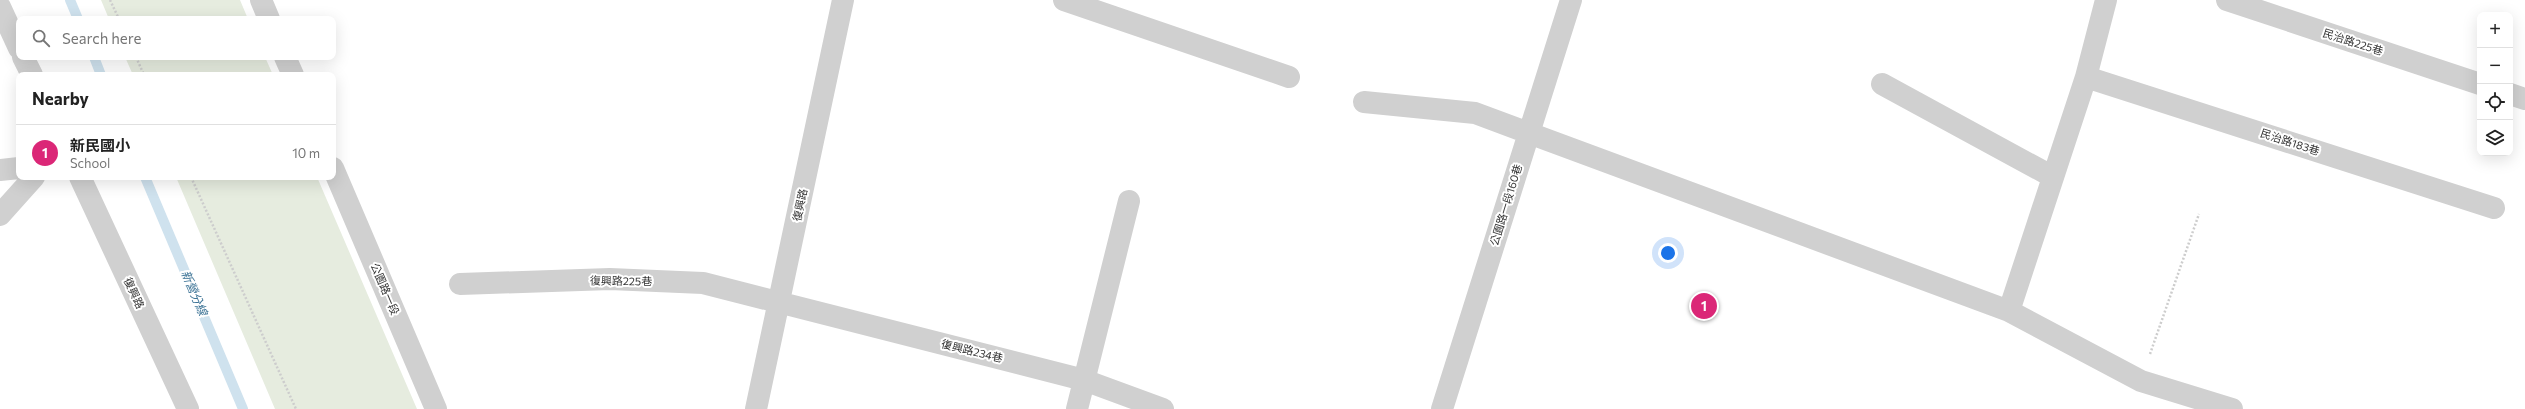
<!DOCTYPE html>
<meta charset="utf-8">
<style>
body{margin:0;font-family:Commissioner,"Noto Sans TC",sans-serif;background:#f2f2f2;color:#222}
.controls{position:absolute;right:12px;top:12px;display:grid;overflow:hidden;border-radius:8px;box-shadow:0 4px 16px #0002}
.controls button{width:36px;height:36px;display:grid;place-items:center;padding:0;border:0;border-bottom:1px solid #e0e0e0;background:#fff;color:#222;font:20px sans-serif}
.you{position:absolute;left:1668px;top:253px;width:14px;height:14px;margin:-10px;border:3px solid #fff;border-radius:50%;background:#1a73e8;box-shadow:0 0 0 6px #1a73e833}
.badge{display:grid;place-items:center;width:26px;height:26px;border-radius:50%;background:#db2777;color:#fff;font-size:13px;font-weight:700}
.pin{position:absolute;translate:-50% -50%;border:2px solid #fff;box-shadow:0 1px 4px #0006}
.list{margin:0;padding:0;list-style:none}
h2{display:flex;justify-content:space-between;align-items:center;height:52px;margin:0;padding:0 16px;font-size:17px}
h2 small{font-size:13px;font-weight:400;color:#767676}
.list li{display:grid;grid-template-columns:26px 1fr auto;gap:12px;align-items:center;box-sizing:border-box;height:56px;padding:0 16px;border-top:1px solid #e0e0e0}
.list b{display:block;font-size:15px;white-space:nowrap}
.list p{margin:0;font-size:13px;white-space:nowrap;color:#767676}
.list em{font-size:13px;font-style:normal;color:#767676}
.icon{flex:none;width:22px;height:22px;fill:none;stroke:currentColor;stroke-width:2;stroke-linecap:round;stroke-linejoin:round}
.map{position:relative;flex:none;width:2525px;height:409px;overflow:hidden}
.search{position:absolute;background:#fff;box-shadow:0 4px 16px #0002;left:16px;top:16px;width:320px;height:44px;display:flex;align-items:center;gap:10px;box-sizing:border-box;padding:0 14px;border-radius:8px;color:#767676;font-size:15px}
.panel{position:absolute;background:#fff;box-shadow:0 4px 16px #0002;left:16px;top:72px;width:320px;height:108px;border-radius:8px}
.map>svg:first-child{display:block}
</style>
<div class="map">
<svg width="2525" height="409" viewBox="0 0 2525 409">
<rect width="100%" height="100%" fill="#fff"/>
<path fill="#e6ecdf" d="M 101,0 L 240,0 L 248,19 L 109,19 Z
M 125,57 L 265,57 L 273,75 L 133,75 Z
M 176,177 L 317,177 L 417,409 L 275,409 Z"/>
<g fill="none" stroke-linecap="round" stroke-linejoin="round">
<path stroke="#cfe2ee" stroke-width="10" d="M 70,0 L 78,19
M 94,57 L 101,75
M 145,177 L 243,409"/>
<path stroke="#cdcdcd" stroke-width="2.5" stroke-dasharray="2 2" stroke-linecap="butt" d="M 110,0 L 119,19
M 136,57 L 144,75
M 191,177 L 296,409
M 2150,354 L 2199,214"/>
<path stroke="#d0d0d0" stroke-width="22" d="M 261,0 L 269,19
M 1064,0 L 1289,77
M 2227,0 L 2480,84
M 0,7 L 19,48
M 23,57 L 32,75
M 285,57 L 293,75
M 2086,77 L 2494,208
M 1882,84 L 2053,177
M 2510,94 L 2525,99
M 1364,102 L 1475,113 L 2009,311 L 2141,381 L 2232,409
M 333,168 L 436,409
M 0,170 L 19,168
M 80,177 L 188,409
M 0,215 L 34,177
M 460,284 L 610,279 L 703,283 L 1084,380 L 1163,409
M 2009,311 L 2086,77 L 2106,0
M 756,409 L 843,0
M 1077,409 L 1129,201
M 1442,409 L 1571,0"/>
</g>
<g text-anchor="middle" stroke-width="4" stroke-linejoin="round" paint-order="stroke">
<g font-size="11" fill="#333" stroke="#fff">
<text transform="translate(2353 42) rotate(18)" y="4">民治路225巷</text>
<text transform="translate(2290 142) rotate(18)" y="4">民治路183巷</text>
<text transform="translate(800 205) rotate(-78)" y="4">復興路</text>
<text transform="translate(1506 205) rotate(-73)" y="4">公園路一段160巷</text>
<text transform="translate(621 281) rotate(1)" y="4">復興路225巷</text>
<text transform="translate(385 289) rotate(67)" y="4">公園路一段</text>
<text transform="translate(134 293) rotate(65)" y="4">復興路</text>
<text transform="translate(972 351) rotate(14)" y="4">復興路234巷</text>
</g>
<g font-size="12" font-style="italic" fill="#3f7597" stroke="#fff">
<text transform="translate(194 293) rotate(67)" y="4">新營分線</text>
</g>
</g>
</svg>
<div class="controls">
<button>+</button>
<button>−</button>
<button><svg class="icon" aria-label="locate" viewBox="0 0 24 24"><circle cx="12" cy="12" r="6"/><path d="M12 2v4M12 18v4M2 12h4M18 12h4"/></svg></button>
<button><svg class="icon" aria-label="layers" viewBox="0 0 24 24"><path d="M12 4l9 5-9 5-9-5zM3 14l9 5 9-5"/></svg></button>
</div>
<div class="you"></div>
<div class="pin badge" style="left:1704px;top:306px">1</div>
<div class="search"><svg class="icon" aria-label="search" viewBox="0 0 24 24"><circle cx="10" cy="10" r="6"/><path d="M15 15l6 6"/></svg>Search here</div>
<section class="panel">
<h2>Nearby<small></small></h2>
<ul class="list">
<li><span class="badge">1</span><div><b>新民國小</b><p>School</p></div><em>10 m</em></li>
</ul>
</section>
</div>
